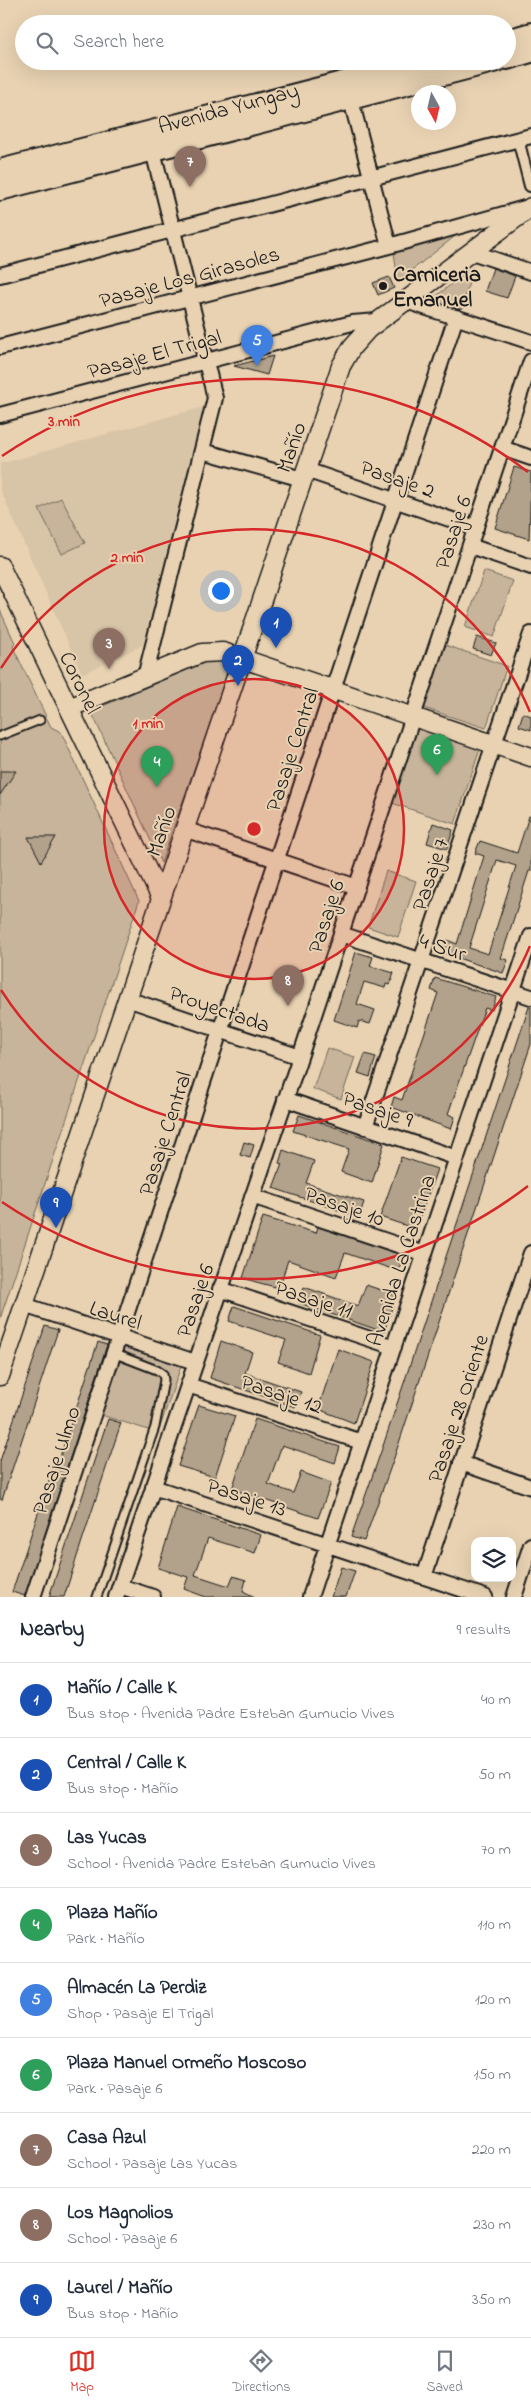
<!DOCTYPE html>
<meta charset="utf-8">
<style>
body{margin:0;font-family:"Indie Flower",sans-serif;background:#f6f6f7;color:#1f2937}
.controls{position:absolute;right:15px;bottom:15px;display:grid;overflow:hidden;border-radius:10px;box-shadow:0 5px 20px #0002}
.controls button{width:45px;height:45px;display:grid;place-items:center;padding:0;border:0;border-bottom:1px solid #e0e1e3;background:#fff;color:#1f2937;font:25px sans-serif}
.compass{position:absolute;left:411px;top:85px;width:45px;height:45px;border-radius:50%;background:#fff;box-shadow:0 5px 20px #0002;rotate:172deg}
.you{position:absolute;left:220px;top:590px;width:18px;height:18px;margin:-12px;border:4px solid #fff;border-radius:50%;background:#1a73e8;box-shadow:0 0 0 8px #1a73e833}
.badge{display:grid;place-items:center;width:32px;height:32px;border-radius:50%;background:#d93025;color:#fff;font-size:16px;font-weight:700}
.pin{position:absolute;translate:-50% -41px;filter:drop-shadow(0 1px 2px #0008)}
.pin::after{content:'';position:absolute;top:26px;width:18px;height:15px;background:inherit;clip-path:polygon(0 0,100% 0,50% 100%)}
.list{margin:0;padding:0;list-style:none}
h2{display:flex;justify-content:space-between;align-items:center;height:65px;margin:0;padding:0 20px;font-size:21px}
h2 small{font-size:16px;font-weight:400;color:#747a83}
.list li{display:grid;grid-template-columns:32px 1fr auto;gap:15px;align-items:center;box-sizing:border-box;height:75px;padding:0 20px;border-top:1px solid #e0e1e3}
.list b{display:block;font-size:19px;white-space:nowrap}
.list p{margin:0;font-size:16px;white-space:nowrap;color:#747a83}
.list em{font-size:16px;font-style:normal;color:#747a83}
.icon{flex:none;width:28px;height:28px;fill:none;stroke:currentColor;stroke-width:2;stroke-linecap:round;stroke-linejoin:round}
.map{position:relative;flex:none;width:531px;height:1597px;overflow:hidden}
.search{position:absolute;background:#fff;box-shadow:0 5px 20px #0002;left:15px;right:15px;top:15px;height:55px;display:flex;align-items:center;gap:12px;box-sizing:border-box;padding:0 18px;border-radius:28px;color:#747a83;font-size:19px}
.sheet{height:740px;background:#fff}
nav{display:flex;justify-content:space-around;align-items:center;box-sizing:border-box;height:70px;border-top:1px solid #e0e1e3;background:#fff;font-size:14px;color:#747a83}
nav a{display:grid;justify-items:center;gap:2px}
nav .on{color:#d93025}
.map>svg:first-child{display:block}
</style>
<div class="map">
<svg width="531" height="1597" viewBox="0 0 531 1597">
<rect width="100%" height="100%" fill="#e8d2b2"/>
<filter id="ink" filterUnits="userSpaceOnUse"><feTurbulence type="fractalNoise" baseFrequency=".02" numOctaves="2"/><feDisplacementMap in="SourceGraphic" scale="10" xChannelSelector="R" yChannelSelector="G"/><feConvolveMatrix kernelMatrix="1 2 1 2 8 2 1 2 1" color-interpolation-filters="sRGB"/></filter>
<g filter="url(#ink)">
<path fill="#d8c4a6" d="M 203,407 L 143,645 L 82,674 L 0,489 L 0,464 Z"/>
<path fill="#c7b49a" stroke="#72685b" d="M 468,226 L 398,281 L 393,246 Z
M 473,267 L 462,309 L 430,301 Z
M 61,498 L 85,543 L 62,554 L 39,509 Z
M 484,571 L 513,581 L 494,637 L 465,627 Z
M 0,610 L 15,643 L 13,647 L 51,727 L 61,732 L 139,901 L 0,1319 Z
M 445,645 L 507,666 L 486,728 L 424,708 Z
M 217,657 L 231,664 L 161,863 L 91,711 Z
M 418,726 L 481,746 L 455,824 L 392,803 Z
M 386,871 L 416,881 L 398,937 L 368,927 Z
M 327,1048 L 355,1057 L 341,1099 L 313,1089 Z
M 124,1347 L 181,1366 L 158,1433 L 101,1415 Z"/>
<path fill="#b2a28b" stroke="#1c1c1c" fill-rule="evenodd" d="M 493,268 L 515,276 L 507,298 L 485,291 Z
M 389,277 L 394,288 L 378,295 L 373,283 Z
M 273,356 L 267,375 L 234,366 Z
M 514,467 L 531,472 L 529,539 L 495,528 Z
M 477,637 L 496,643 L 491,655 L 473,649 Z
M 523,713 L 531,716 L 531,730 L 519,726 Z
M 0,771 L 16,771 L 0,795 Z
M 529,816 L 531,816 L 531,871 L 529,871 L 501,958 L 508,960 L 503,973 L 443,953 L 447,940 L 457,944 L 484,856 L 475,853 L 480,841 L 517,853 ZM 497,860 L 516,866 L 488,954 L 469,948 Z
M 433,823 L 453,830 L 447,849 L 427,843 Z
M 28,837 L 56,837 L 41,862 Z
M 356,952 L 373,957 L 370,966 L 394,973 L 390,985 L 386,984 L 385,988 L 364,982 L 357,1004 L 375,1010 L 370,1024 L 359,1021 L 357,1028 L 334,1020 Z
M 435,978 L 496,997 L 492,1010 L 485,1008 L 448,1114 L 455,1117 L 451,1129 L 391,1107 L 394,1097 L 402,1100 L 438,993 L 431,990 Z
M 529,1007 L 531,1007 L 531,1044 L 395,1455 L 364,1541 L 351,1537 L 384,1443 Z
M 365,1054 L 376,1057 L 370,1077 L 358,1073 Z
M 299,1115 L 384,1144 L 372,1183 L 341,1172 L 349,1149 L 293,1131 Z
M 244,1142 L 254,1145 L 250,1158 L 240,1155 Z
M 283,1150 L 314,1161 L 306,1183 L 364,1202 L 359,1217 L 273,1188 L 282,1164 L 279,1163 Z
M 401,1157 L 437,1169 L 416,1229 L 380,1217 Z
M 263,1217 L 316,1233 L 318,1227 L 404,1256 L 398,1271 L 345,1253 L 336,1277 L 288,1260 L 279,1288 L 256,1282 L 243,1278 Z
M 366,1285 L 396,1295 L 384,1332 L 299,1303 L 304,1287 L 358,1306 Z
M 234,1306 L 320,1335 L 309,1373 L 278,1362 L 286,1340 L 229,1321 Z
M 45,1326 L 58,1330 L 2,1500 L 0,1499 L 0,1461 Z
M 221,1341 L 252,1352 L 245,1373 L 301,1392 L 295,1407 L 210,1378 Z
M 98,1342 L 107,1345 L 25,1596 L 12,1592 L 51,1474 L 54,1475 Z
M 338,1349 L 374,1362 L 354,1423 L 318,1409 Z
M 199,1405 L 235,1416 L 215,1477 L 178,1466 Z
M 108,1419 L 121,1423 L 82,1541 L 64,1597 L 49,1597 Z
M 255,1419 L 340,1447 L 335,1463 L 282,1445 L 268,1484 L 293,1493 L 301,1472 L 331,1483 L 318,1518 L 232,1489 Z
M 177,1507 L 261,1535 L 255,1553 L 208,1538 L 195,1575 L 229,1586 L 233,1576 L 246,1580 L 243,1591 L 255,1597 L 206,1597 L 184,1589 L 188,1577 L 158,1568 Z
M 341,1567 L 355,1571 L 346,1597 L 331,1597 Z"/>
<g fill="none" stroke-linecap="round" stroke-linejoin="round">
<g stroke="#1c1c1c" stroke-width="11">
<path id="service" d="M 0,736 L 40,720
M 97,1597 L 155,1427 L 164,1380 L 163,1374 L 157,1370 L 113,1353"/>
</g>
<g stroke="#1c1c1c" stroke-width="14">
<path id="pedestrian" d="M 518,139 L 530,186"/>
</g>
<g stroke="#1c1c1c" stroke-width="18">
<path id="minor" d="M 351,100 L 389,246
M 472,252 L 531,272
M 0,275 L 531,136
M 406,301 L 531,342
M 0,347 L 389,246 L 525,208
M 0,415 L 352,323 L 378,321
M 502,448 L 531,458
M 203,451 L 302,479
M 306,470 L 476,528
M 470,546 L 531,567
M 145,677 L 215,398 L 153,151
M 184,829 L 357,887
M 341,934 L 531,997
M 127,999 L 300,1057
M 285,1099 L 457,1158
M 365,1127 L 531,634
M 252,1196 L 425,1254
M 220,1289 L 394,1347
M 24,1305 L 195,1362
M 188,1385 L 362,1442
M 461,1463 L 531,1487
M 153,1487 L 485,1597
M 424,1577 L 531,1253
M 120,1586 L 153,1597
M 33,1597 L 456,317
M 116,1597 L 300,1057 L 531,361
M 310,1597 L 531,936
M 514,1597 L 531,1545"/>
</g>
<g stroke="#1c1c1c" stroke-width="21">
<path id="tertiary" d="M 0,566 L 161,898
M 69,708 L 202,653 L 223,652 L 531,757
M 0,1376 L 341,366 L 352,347 L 368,329 L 531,207"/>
</g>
<g stroke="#1c1c1c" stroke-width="24">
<path id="secondary" d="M 507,40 L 531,33
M 507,59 L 531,52
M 0,170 L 424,61
M 0,190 L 497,61"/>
</g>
<use href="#service" stroke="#e8d2b2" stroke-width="7"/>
<use href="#pedestrian" stroke="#e8d2b2" stroke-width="10"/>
<use href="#minor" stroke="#e8d2b2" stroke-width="14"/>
<use href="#tertiary" stroke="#e8d2b2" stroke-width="18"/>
<use href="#secondary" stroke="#e8d2b2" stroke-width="20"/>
</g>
</g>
<circle cx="254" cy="829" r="150" fill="#d62828" fill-opacity=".12"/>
<g fill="none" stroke="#d62828" stroke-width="2.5">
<circle cx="254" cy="829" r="150"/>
<path d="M530 946A300 300 0 0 1 1 990M1 668A300 300 0 0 1 530 712"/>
<path d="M528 1186A450 450 0 0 1 2 1202M2 456A450 450 0 0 1 528 472"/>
</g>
<circle fill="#1c1c1c" stroke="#e8d2b2" stroke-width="2" cx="383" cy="286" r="5"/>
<g text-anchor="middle" stroke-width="4" stroke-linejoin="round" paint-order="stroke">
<g font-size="22" fill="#1c1c1c" stroke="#e8d2b2">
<text transform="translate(228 107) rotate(-15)" y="8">Avenida Yungay</text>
<text transform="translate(189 276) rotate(-15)" y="8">Pasaje Los Girasoles</text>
<text transform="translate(154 353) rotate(-15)" y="8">Pasaje El Trigal</text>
<text transform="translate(290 447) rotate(-71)" y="8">Mañío</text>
<text transform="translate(398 478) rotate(19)" y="8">Pasaje 2</text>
<text transform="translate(452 532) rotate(-72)" y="8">Pasaje 6</text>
<text transform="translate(81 682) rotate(64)" y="8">Coronel</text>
<text transform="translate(291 749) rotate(-72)" y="8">Pasaje Central</text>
<text transform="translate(160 831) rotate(-71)" y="8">Mañío</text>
<text transform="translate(429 874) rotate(-72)" y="8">Pasaje 7</text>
<text transform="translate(325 916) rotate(-72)" y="8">Pasaje 6</text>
<text transform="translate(443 946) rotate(18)" y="8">4 Sur</text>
<text transform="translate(220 1008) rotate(19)" y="8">Proyectada</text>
<text transform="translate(378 1108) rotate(19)" y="8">Pasaje 9</text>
<text transform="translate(164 1133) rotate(-72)" y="8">Pasaje Central</text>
<text transform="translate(345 1205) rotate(19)" y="8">Pasaje 10</text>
<text transform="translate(400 1260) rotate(-72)" y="8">Avenida La Castrina</text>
<text transform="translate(314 1298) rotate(18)" y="8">Pasaje 11</text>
<text transform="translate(194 1300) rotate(-71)" y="8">Pasaje 6</text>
<text transform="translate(116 1314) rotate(18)" y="8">Laurel</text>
<text transform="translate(282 1393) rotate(18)" y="8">Pasaje 12</text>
<text transform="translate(457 1408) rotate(-72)" y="8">Pasaje 28 Oriente</text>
<text transform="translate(55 1460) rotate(-72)" y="8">Pasaje Ulmo</text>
<text transform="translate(247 1496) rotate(18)" y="8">Pasaje 13</text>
</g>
<g font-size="22" font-weight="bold" fill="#1c1c1c" stroke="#e8d2b2" text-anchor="start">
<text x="393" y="281">Carniceria<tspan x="393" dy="25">Emanuel</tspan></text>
</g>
</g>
<circle cx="254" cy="829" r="8" fill="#d62828" stroke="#e8d2b2" stroke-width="2.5"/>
<g font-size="15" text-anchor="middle" font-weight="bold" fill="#d62828" stroke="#e8d2b2" stroke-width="4" stroke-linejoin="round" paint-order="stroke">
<text x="64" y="426">3 min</text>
<text x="127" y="562">2 min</text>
<text x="148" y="728">1 min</text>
</g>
</svg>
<div class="controls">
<button><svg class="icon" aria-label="layers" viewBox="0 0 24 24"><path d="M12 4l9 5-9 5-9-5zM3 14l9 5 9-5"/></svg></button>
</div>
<svg class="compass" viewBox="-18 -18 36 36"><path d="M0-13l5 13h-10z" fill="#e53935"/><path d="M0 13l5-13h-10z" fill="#747a83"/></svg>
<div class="you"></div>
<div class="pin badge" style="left:276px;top:648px;background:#1a4fb4">1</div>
<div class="pin badge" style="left:238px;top:686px;background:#1a4fb4">2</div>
<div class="pin badge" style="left:109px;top:669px;background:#8d6e63">3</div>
<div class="pin badge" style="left:157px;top:787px;background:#2e9e5b">4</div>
<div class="pin badge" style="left:257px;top:366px;background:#3f7fe0">5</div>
<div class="pin badge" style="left:437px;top:775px;background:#2e9e5b">6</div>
<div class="pin badge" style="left:190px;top:187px;background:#8d6e63">7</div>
<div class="pin badge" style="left:288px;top:1006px;background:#8d6e63">8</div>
<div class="pin badge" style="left:56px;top:1228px;background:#1a4fb4">9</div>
<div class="search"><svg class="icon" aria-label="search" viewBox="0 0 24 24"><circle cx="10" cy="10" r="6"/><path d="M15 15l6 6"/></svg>Search here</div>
</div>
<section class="sheet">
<h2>Nearby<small>9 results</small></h2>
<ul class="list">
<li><span class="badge" style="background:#1a4fb4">1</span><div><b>Mañío / Calle K</b><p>Bus stop · Avenida Padre Esteban Gumucio Vives</p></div><em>40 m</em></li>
<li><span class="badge" style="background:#1a4fb4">2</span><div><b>Central / Calle K</b><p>Bus stop · Mañío</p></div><em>50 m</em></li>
<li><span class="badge" style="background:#8d6e63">3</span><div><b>Las Yucas</b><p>School · Avenida Padre Esteban Gumucio Vives</p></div><em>70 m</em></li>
<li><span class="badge" style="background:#2e9e5b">4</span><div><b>Plaza Mañío</b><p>Park · Mañío</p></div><em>110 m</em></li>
<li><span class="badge" style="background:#3f7fe0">5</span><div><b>Almacén La Perdiz</b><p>Shop · Pasaje El Trigal</p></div><em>120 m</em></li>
<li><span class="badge" style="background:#2e9e5b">6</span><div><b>Plaza Manuel Ormeño Moscoso</b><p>Park · Pasaje 6</p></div><em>150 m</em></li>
<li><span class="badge" style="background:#8d6e63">7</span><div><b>Casa Azul</b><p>School · Pasaje Las Yucas</p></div><em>220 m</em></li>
<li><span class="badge" style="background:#8d6e63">8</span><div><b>Los Magnolios</b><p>School · Pasaje 6</p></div><em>230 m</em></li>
<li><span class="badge" style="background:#1a4fb4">9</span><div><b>Laurel / Mañío</b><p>Bus stop · Mañío</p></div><em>350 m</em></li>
</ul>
</section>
<nav>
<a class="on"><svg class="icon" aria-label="map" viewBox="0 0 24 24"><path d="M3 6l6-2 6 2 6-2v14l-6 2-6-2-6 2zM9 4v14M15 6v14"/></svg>Map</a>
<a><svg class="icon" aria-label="directions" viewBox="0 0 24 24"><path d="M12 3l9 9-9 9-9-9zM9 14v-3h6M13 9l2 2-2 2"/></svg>Directions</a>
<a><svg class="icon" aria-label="saved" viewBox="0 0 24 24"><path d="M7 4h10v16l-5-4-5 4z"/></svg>Saved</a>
</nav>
